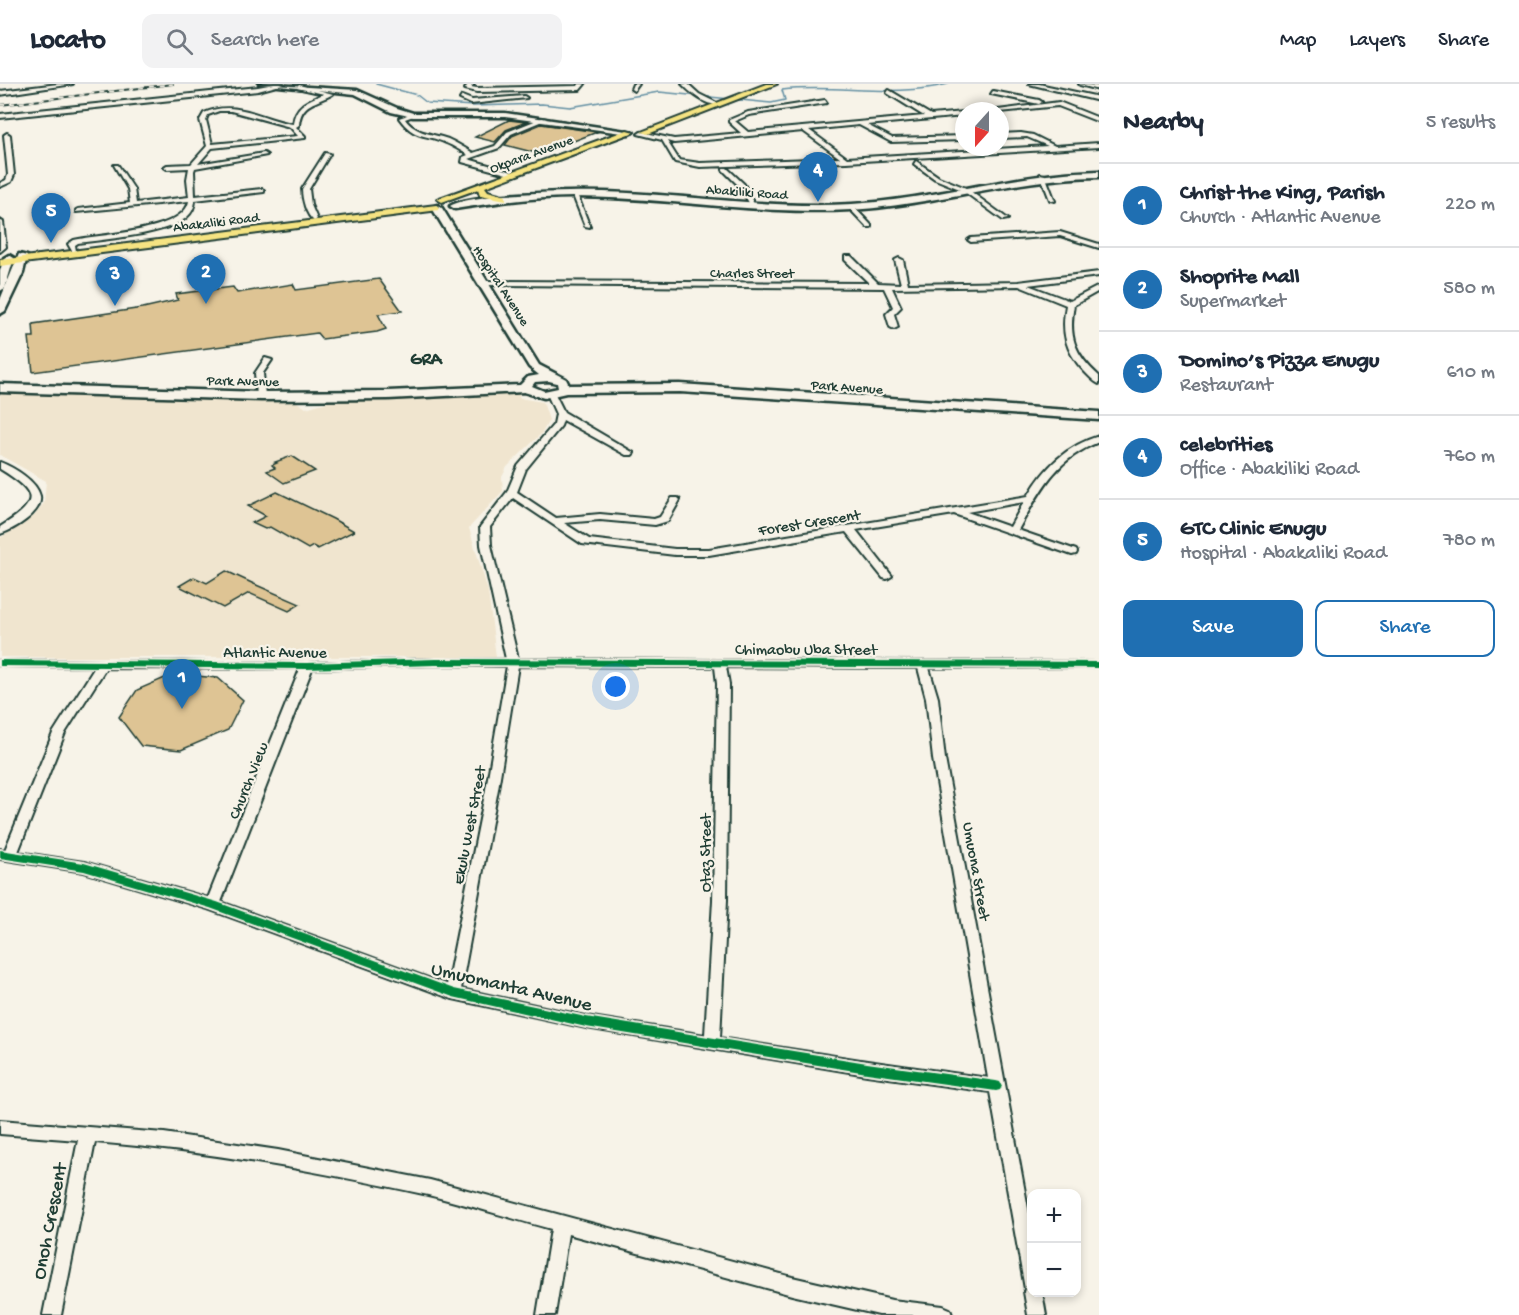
<!DOCTYPE html>
<meta charset="utf-8">
<style>
body{margin:0;font-family:"Gochi Hand",sans-serif;background:#f2f2f3;color:#1f2937}
.controls{position:absolute;right:18px;bottom:18px;display:grid;overflow:hidden;border-radius:12px;box-shadow:0 3px 9px #0003}
.controls button{width:54px;height:54px;display:grid;place-items:center;padding:0;border:0;border-bottom:2px solid #e0e1e3;background:#fff;color:#1f2937;font:30px sans-serif}
.compass{position:absolute;left:955px;top:18px;width:54px;height:54px;border-radius:50%;background:#fff;box-shadow:0 3px 9px #0003;rotate:201deg}
.you{position:absolute;left:616px;top:603px;width:21px;height:21px;margin:-15px;border:4px solid #fff;border-radius:50%;background:#1a73e8;box-shadow:0 0 0 9px #1a73e833}
.badge{display:grid;place-items:center;width:39px;height:39px;border-radius:50%;background:#1f6fb2;color:#fff;font-size:20px;font-weight:700}
.pin{position:absolute;translate:-50% -50px;filter:drop-shadow(0 2px 3px #0008)}
.pin::after{content:'';position:absolute;top:32px;width:21px;height:18px;background:inherit;clip-path:polygon(0 0,100% 0,50% 100%)}
.list{margin:0;padding:0;list-style:none}
h2{display:flex;justify-content:space-between;align-items:center;height:78px;margin:0;padding:0 24px;font-size:26px}
h2 small{font-size:20px;font-weight:400;color:#747a83}
.list li{display:grid;grid-template-columns:39px 1fr auto;gap:18px;align-items:center;box-sizing:border-box;height:84px;padding:0 24px;border-top:2px solid #e0e1e3}
.list b{display:block;font-size:22px;white-space:nowrap}
.list p{margin:0;font-size:20px;white-space:nowrap;color:#747a83}
.list em{font-size:20px;font-style:normal;color:#747a83}
.actions{display:flex;gap:12px;padding:18px 24px}
.actions a{flex:1;padding:14px 0;border:2px solid #1f6fb2;border-radius:12px;text-align:center;font-size:21px;color:#1f6fb2}
.actions .main{background:#1f6fb2;color:#fff}
.icon{flex:none;width:33px;height:33px;fill:none;stroke:currentColor;stroke-width:2;stroke-linecap:round;stroke-linejoin:round}
.map{position:relative;flex:none;width:1099px;height:1231px;overflow:hidden}
header{display:flex;align-items:center;gap:36px;box-sizing:border-box;height:84px;padding:0 30px;background:#fff;border-bottom:2px solid #e0e1e3}
header strong{font-size:28px}
nav{display:flex;gap:33px;margin-inline-start:auto;font-size:21px}
.search{width:420px;height:54px;background:#f2f2f3;display:flex;align-items:center;gap:15px;box-sizing:border-box;padding:0 21px;border-radius:12px;color:#747a83;font-size:22px}
main{display:flex}
aside{flex:1;background:#fff}
.map>svg:first-child{display:block}
</style>
<header>
<strong>Locato</strong>
<div class="search"><svg class="icon" aria-label="search" viewBox="0 0 24 24"><circle cx="10" cy="10" r="6"/><path d="M15 15l6 6"/></svg>Search here</div>
<nav><a>Map</a><a>Layers</a><a>Share</a></nav>
</header>
<main>
<div class="map">
<svg width="1099" height="1231" viewBox="0 0 1099 1231">
<rect width="100%" height="100%" fill="#f7f3e8"/>
<filter id="ink" filterUnits="userSpaceOnUse"><feTurbulence type="fractalNoise" baseFrequency=".0167" numOctaves="2"/><feDisplacementMap in="SourceGraphic" scale="12" xChannelSelector="R" yChannelSelector="G"/><feConvolveMatrix kernelMatrix="1 2 1 2 8 2 1 2 1" color-interpolation-filters="sRGB"/></filter>
<g filter="url(#ink)">
<path fill="#f0e5cf" d="M 520,308 L 519,314 L 543,318 L 549,336 L 542,349 L 507,383 L 502,393 L 503,407 L 469,444 L 488,507 L 496,573 L 0,573 L 0,454 L 35,431 L 44,419 L 46,397 L 0,371 L 0,310 L 292,315 L 306,324 L 327,318 Z"/>
<g fill="none" stroke-linecap="round" stroke-linejoin="round">
<path stroke="#628fa3" stroke-width="1.5" d="M 376,0 L 417,11 L 427,19 L 473,22 L 542,20 L 570,23 L 659,8 L 771,19 L 785,16 L 782,6 C 837,0 894,14 948,0"/>
</g>
<path fill="#dec494" stroke="#1f3d34" stroke-width="1.5" d="M 509,36 L 526,38 L 506,46 L 495,58 L 475,53 Z
M 541,40 L 597,48 L 540,70 L 505,61 L 512,52 Z
M 379,195 L 402,227 L 378,230 L 386,245 L 377,248 L 322,255 L 317,249 L 33,288 L 29,253 L 34,253 L 33,240 L 143,224 L 178,216 L 176,210 L 233,203 L 237,209 L 293,200 L 296,206 Z
M 292,372 L 315,387 L 284,399 L 267,387 L 275,384 L 272,381 L 277,379 L 275,378 Z
M 277,408 L 333,435 L 354,447 L 318,465 L 313,462 L 308,465 L 270,443 L 265,445 L 252,439 L 266,432 L 248,422 Z
M 226,487 L 254,500 L 300,520 L 289,527 L 249,509 L 223,524 L 179,502 L 194,493 L 207,499 Z
M 174,590 L 218,594 L 243,616 L 228,646 L 181,666 L 141,662 L 119,633 L 137,606 Z"/>
<g fill="none" stroke-linecap="round" stroke-linejoin="round">
<g stroke="#1f3d34" stroke-width="4">
<path id="street" d="M 58,0 L 73,0 L 0,11 L 0,7 Z
M 274,0 L 284,0 L 258,7 L 0,34 L 0,30 L 258,3 Z
M 468,0 L 474,0 L 471,3 L 477,4 L 578,2 L 579,0 L 585,0 L 580,6 L 477,8 L 465,5 Z
M 633,0 L 639,0 L 634,7 L 631,5 Z
M 682,0 L 688,0 L 699,10 L 719,20 C 706,23 691,9 682,0 Z
M 1029,0 L 1039,0 L 1099,13 L 1099,17 Z
M 1079,0 L 1099,2 L 1099,6 L 1080,1 Z
M 299,1 L 333,10 C 316,20 301,18 299,41 L 296,43 L 305,52 L 305,54 L 212,64 L 198,80 L 264,69 L 267,71 L 195,84 L 194,87 L 195,112 L 262,105 L 264,106 L 264,108 L 195,116 C 195,122 192,129 187,133 C 167,151 105,155 78,159 L 75,161 L 76,167 L 72,167 L 68,160 L 74,156 C 99,150 184,148 189,117 L 76,128 L 76,126 L 78,125 L 130,119 L 128,105 L 114,81 L 118,81 L 134,105 L 136,119 L 189,113 L 187,95 L 189,84 L 167,85 L 164,83 L 167,81 L 191,80 L 207,62 L 200,36 L 204,29 C 236,15 261,35 293,40 C 295,21 308,16 324,10 L 297,4 ZM 219,27 L 231,27 L 290,43 L 298,52 L 212,60 L 206,36 L 208,31 Z
M 889,6 L 931,31 L 964,28 L 964,32 L 867,41 L 892,54 L 964,52 L 964,56 L 891,58 L 859,41 L 809,46 L 847,74 L 1048,62 L 1027,53 L 1000,54 L 1000,50 L 1021,49 L 1033,51 L 1055,62 L 1099,59 L 1099,63 L 846,78 L 700,83 L 675,78 L 662,56 L 638,50 L 641,48 L 674,55 L 741,49 L 729,38 L 729,36 L 748,28 L 825,16 L 827,19 L 749,31 L 735,37 L 748,48 L 924,32 L 887,9 ZM 803,47 L 840,74 L 700,79 L 679,76 L 667,57 L 674,59 Z
M 993,7 L 1039,16 L 1042,18 L 1039,20 L 991,10 Z
M 462,12 L 472,16 L 524,12 L 527,14 L 471,20 L 460,15 Z
M 1059,18 L 1099,34 L 1099,38 L 1058,22 L 1000,28 L 990,27 Z
M 411,30 L 416,31 L 405,35 C 416,50 431,49 448,55 C 457,59 465,64 473,69 L 495,62 L 507,48 L 542,34 L 547,35 L 511,50 L 499,64 L 468,75 L 516,89 L 516,91 L 514,92 L 462,78 L 463,73 L 468,71 C 461,67 454,62 446,59 C 424,49 415,56 399,34 Z
M 7,49 L 10,51 L 14,91 L 11,98 L 0,103 L 0,99 L 6,96 L 8,91 L 4,51 Z
M 325,69 L 330,70 L 309,105 L 311,121 L 317,135 L 314,137 C 306,131 302,115 302,105 Z
M 916,77 L 939,93 L 966,104 L 1008,135 L 1003,136 L 962,106 L 935,95 L 914,80 Z
M 723,84 L 727,84 L 744,100 L 755,122 L 751,122 L 739,102 L 723,86 Z
M 1040,90 L 1045,91 L 1055,117 L 1050,116 Z
M 572,109 L 577,110 L 590,143 L 585,142 Z
M 849,122 L 853,122 L 871,141 L 871,143 L 867,143 L 849,124 Z
M 0,136 L 3,138 L 6,163 L 0,168 Z
M 1060,148 L 1099,160 L 1099,164 L 1060,152 L 971,158 L 968,156 L 971,154 Z
M 845,172 L 851,172 L 878,199 L 901,200 L 895,176 L 899,174 L 903,176 L 908,200 L 1018,198 L 1099,188 L 1099,192 L 1028,201 L 1070,217 L 1099,202 L 1099,207 L 1074,221 C 1068,254 1075,270 1099,292 L 1099,300 C 1093,297 1089,292 1084,287 C 1065,267 1061,248 1066,221 L 1019,202 L 892,204 L 901,223 L 894,230 L 898,243 L 894,245 L 890,243 L 886,230 L 893,223 L 884,204 L 485,201 L 481,199 L 485,197 L 869,199 L 845,176 Z
M 265,274 L 272,276 L 263,289 L 265,312 L 261,315 L 257,312 L 255,289 Z
M 551,307 L 555,310 L 564,328 L 634,369 L 632,371 L 626,371 L 563,336 L 561,342 L 526,385 L 517,408 L 556,434 L 600,430 L 654,435 L 660,433 L 672,414 L 678,414 L 680,416 L 668,437 L 655,441 L 600,436 L 564,439 L 589,455 L 675,465 L 709,465 L 1028,412 C 1045,383 1066,362 1099,352 L 1099,358 C 1054,376 1041,406 1018,446 L 1076,466 L 1077,468 L 1076,470 L 1072,471 L 954,430 L 856,446 L 892,492 L 887,495 L 883,494 L 846,448 L 709,471 L 675,471 L 582,460 L 513,414 L 490,443 L 491,461 L 518,575 L 1099,578 L 1099,584 L 929,584 L 938,614 L 945,675 L 1032,1146 L 1032,1208 L 1042,1208 L 1046,1231 L 1028,1231 L 1024,1208 L 1025,1205 L 990,1008 L 867,991 L 586,944 L 453,915 L 208,825 L 84,788 L 0,775 L 0,765 L 5,766 L 53,649 L 95,583 L 0,582 L 0,576 L 307,579 L 435,575 L 506,575 L 481,461 L 480,443 L 507,408 L 518,382 L 554,340 L 556,330 L 547,310 ZM 1024,418 L 1010,443 L 967,428 ZM 435,581 L 507,582 L 486,705 L 447,901 L 221,818 L 312,585 ZM 518,582 L 715,583 L 717,600 L 713,816 L 705,951 L 586,932 L 461,905 L 498,705 ZM 726,583 L 918,584 L 926,614 L 933,675 L 988,994 L 867,977 L 720,954 L 727,816 L 729,600 ZM 106,584 L 300,585 L 208,814 L 84,778 L 18,768 L 65,649 Z
M 0,378 C 13,383 37,397 40,412 C 43,429 13,446 0,450 L 0,443 C 40,418 39,409 0,385 Z
M 0,1036 L 164,1049 L 278,1066 L 430,1096 L 792,1193 L 892,1216 L 943,1222 L 950,1225 L 952,1231 L 879,1231 L 792,1211 L 568,1150 L 555,1231 L 537,1231 L 551,1145 C 510,1134 469,1121 428,1111 C 318,1087 207,1067 95,1058 L 61,1231 L 43,1231 L 78,1056 L 0,1050 Z"/>
</g>
<g stroke="#1f3d34" stroke-width="5">
<path id="secondary" d="M 259,0 L 357,6 L 397,24 L 413,29 L 505,29 L 633,48 L 629,50 L 505,33 L 413,33 L 391,28 L 355,10 Z
M 1099,87 L 1099,93 C 1015,94 934,121 851,126 C 758,131 666,113 573,113 C 533,113 494,119 455,125 L 450,122 C 469,109 576,107 603,108 C 686,110 769,125 852,120 C 935,115 1015,89 1099,87 Z
M 437,121 L 442,124 L 539,281 L 566,295 L 569,301 L 680,300 L 1099,328 L 1099,336 L 680,308 L 566,309 L 544,314 L 524,308 L 388,315 L 261,316 L 0,308 L 0,300 L 261,308 L 388,307 L 520,301 L 528,293 L 539,291 L 529,283 L 432,124 ZM 549,297 L 557,299 L 558,304 L 544,307 L 532,302 L 535,298 Z
M 19,170 L 27,172 L 23,189 L 5,227 L 0,230 L 0,216 Z
M 9,171 L 14,174 L 5,204 L 0,207 L 0,187 L 4,174 Z"/>
</g>
<g stroke="#1f3d34" stroke-width="4">
<path id="primary" d="M 766,0 L 777,0 L 648,50 L 641,48 Z
M 627,46 L 634,48 L 485,103 L 488,107 L 506,112 L 506,116 L 480,111 L 478,105 L 442,118 L 437,115 Z
M 436,121 L 439,122 L 439,126 L 0,182 L 0,176 Z"/>
</g>
<use href="#street" fill="#f7f3e8" fill-rule="evenodd"/>
<use href="#secondary" fill="#f7f3e8" fill-rule="evenodd"/>
<use href="#primary" fill="#f5e382" fill-rule="evenodd"/>
<g stroke="#1f3d34" stroke-width="2">
<path id="rail" d="M 0,21 L 173,0"/>
</g>
<use href="#rail" stroke="#f7f3e8" stroke-width="1.5" stroke-dasharray="5" stroke-linecap="butt"/>
<g stroke="#f7f3e8" stroke-width="4">
<path id="cycleway" d="M 435,575 L 1099,578 L 1099,584 L 435,581 L 307,585 L 0,582 L 0,576 L 307,579 Z
M 0,766 L 84,779 L 217,818 L 454,905 L 586,933 L 867,979 L 996,997 L 1000,998 L 1002,1002 L 1000,1006 L 996,1007 L 867,989 L 586,943 L 453,913 L 210,824 L 84,787 L 0,774 Z"/>
</g>
<use href="#cycleway" fill="#00873e" fill-rule="evenodd"/>
</g>
</g>
<g text-anchor="middle" stroke-width="4.5" stroke-linejoin="round" paint-order="stroke">
<g font-size="14" fill="#1f3d34" stroke="#f7f3e8">
<text transform="translate(531 69) rotate(-20)" y="5">Okpara Avenue</text>
<text transform="translate(747 107) rotate(4)" y="5">Abakiliki Road</text>
<text transform="translate(216 137) rotate(-7)" y="5">Abakaliki Road</text>
<text x="752" y="193">Charles Street</text>
<text transform="translate(502 201) rotate(57)" y="5">Hospital Avenue</text>
<text transform="translate(243 296) rotate(1)" y="5">Park Avenue</text>
<text transform="translate(847 302) rotate(4)" y="5">Park Avenue</text>
</g>
<g font-size="16" fill="#1f3d34" stroke="#f7f3e8">
<text transform="translate(809 437) rotate(-9)" y="6">Forest Crescent</text>
<text x="806" y="570">Chimaobu Uba Street</text>
<text x="275" y="573">Atlantic Avenue</text>
<text transform="translate(247 696) rotate(-68)" y="6">Church View</text>
<text transform="translate(468 741) rotate(-79)" y="6">Ekulu West Street</text>
<text transform="translate(704 769) rotate(-90)" y="6">Otaz Street</text>
<text transform="translate(978 787) rotate(80)" y="6">Umuona Street</text>
</g>
<g font-size="18" font-weight="bold" fill="#1f3d34" stroke="#f7f3e8">
<text x="426" y="280">GRA</text>
</g>
<g font-size="20" fill="#1f3d34" stroke="#f7f3e8">
<text transform="translate(512 901) rotate(13)" y="7">Umuomanta Avenue</text>
<text transform="translate(48 1137) rotate(-79)" y="7">Onoh Crescent</text>
</g>
</g>
</svg>
<div class="controls">
<button>+</button>
<button>−</button>
</div>
<svg class="compass" viewBox="-18 -18 36 36"><path d="M0-13l5 13h-10z" fill="#e53935"/><path d="M0 13l5-13h-10z" fill="#747a83"/></svg>
<div class="you"></div>
<div class="pin badge" style="left:182px;top:625px">1</div>
<div class="pin badge" style="left:206px;top:220px">2</div>
<div class="pin badge" style="left:115px;top:222px">3</div>
<div class="pin badge" style="left:818px;top:118px">4</div>
<div class="pin badge" style="left:51px;top:159px">5</div>
</div>
<aside>
<h2>Nearby<small>5 results</small></h2>
<ul class="list">
<li><span class="badge">1</span><div><b>Christ the King, Parish</b><p>Church · Atlantic Avenue</p></div><em>220 m</em></li>
<li><span class="badge">2</span><div><b>Shoprite Mall</b><p>Supermarket</p></div><em>580 m</em></li>
<li><span class="badge">3</span><div><b>Domino’s Pizza Enugu</b><p>Restaurant</p></div><em>610 m</em></li>
<li><span class="badge">4</span><div><b>celebrities</b><p>Office · Abakiliki Road</p></div><em>760 m</em></li>
<li><span class="badge">5</span><div><b>GTC Clinic Enugu</b><p>Hospital · Abakaliki Road</p></div><em>780 m</em></li>
</ul>
<div class="actions"><a class="main">Save</a><a>Share</a></div>
</aside>
</main>
